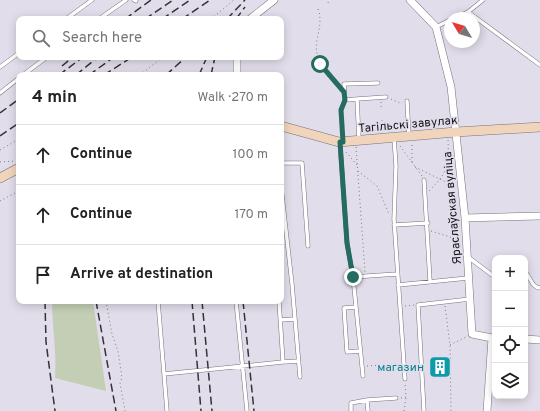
<!DOCTYPE html>
<meta charset="utf-8">
<style>
body{margin:0;font-family:Overpass,sans-serif;background:#f2f2f2;color:#222}
.controls{position:absolute;right:12px;bottom:12px;display:grid;overflow:hidden;border-radius:8px;box-shadow:0 2px 10px #0003}
.controls button{width:36px;height:36px;display:grid;place-items:center;padding:0;border:0;border-bottom:1px solid #e0e0e0;background:#fff;color:#222;font:20px sans-serif}
.compass{position:absolute;left:444px;top:12px;width:36px;height:36px;border-radius:50%;background:#fff;box-shadow:0 2px 10px #0003;rotate:308deg}
.stop{position:absolute;width:12px;height:12px;margin:-9px;border:3px solid #246b62;border-radius:50%;background:#fff}
.stop.end{background:#246b62;border-color:#fff;box-shadow:0 1px 4px #0008}
.list{margin:0;padding:0;list-style:none}
h2{display:flex;justify-content:space-between;align-items:center;height:52px;margin:0;padding:0 16px;font-size:17px}
h2 small{font-size:13px;font-weight:400;color:#767676}
.list li{display:grid;grid-template-columns:26px 1fr auto;gap:12px;align-items:center;box-sizing:border-box;height:60px;padding:0 16px;border-top:1px solid #e0e0e0}
.list b{display:block;font-size:15px;white-space:nowrap}
.list em{font-size:13px;font-style:normal;color:#767676}
.icon{flex:none;width:22px;height:22px;fill:none;stroke:currentColor;stroke-width:2;stroke-linecap:round;stroke-linejoin:round}
.map{position:relative;flex:none;width:540px;height:411px;overflow:hidden}
.search{position:absolute;background:#fff;box-shadow:0 2px 10px #0003;left:16px;top:16px;width:268px;height:44px;display:flex;align-items:center;gap:10px;box-sizing:border-box;padding:0 14px;border-radius:8px;color:#767676;font-size:15px}
.panel{position:absolute;background:#fff;box-shadow:0 2px 10px #0003;left:16px;top:72px;width:268px;height:232px;border-radius:8px}
.map>svg:first-child{display:block}
</style>
<div class="map">
<svg width="540" height="411" viewBox="0 0 540 411">
<rect width="100%" height="100%" fill="#e2ddea"/>
<path fill="#c3ceb4" d="M 52,301 L 93,301 L 106,391 L 55,378 C 57,352 52,327 52,301 Z"/>
<g fill="none" stroke-linecap="round" stroke-linejoin="round">
<g stroke="#76727d" stroke-width="4.5">
<path id="service" d="M 134,0 L 136,1
M 468,12 L 540,65
M 455,18 L 468,12 L 483,0
M 66,19 L 92,0
M 99,19 L 126,0
M 436,27 L 450,20
M 0,67 L 19,53
M 23,75 L 47,57
M 0,93 L 19,78
M 357,99 L 345,100 L 344,84 L 378,83
M 407,101 L 409,136
M 394,138 L 396,166 L 394,219 L 405,379
M 359,139 L 357,99 L 386,97
M 340,143 L 347,243 L 353,277 L 363,376
M 281,163 L 302,163 L 308,246
M 424,180 L 430,281
M 281,186 L 292,284 L 300,377
M 394,225 L 428,223
M 468,257 L 492,275 L 495,274
M 525,272 C 531,277 531,287 540,288
M 353,277 L 397,274
M 398,285 L 468,278
M 158,301 L 164,374 L 283,362
M 236,301 L 247,411
M 279,301 L 283,362 L 298,361
M 356,307 L 344,308 L 347,352 L 360,351
M 280,320 L 295,319
M 164,374 L 167,411
M 351,411 L 351,403 L 367,400
M 368,411 L 367,400 L 396,398
M 424,411 L 418,305 L 470,299"/>
</g>
<g stroke="#76727d" stroke-width="8">
<path id="minor" d="M 410,0 L 436,27 L 451,87 L 465,218 L 472,334 L 492,338 L 487,411
M 250,19 L 274,0
M 237,75 L 237,57
M 465,218 L 540,216
M 525,339 L 540,340"/>
</g>
<g stroke="#76727d" stroke-width="10">
<path id="secondary" d="M 281,126 L 339,142 L 456,132 L 540,127
M 0,178 L 19,168"/>
</g>
<path stroke="#7e7a83" stroke-width="1" stroke-dasharray="1 3" stroke-linecap="butt" d="M 328,3 L 329,0
M 318,9 C 322,20 319,29 317,40 C 313,59 327,72 339,85
M 211,19 L 234,0
M 140,75 L 163,57
M 391,99 L 402,104
M 381,102 L 381,107
M 376,131 L 382,120 L 393,131
M 343,134 L 341,110 L 343,104
M 400,146 L 422,176
M 356,147 L 365,272
M 0,150 L 19,139
M 346,152 L 357,165
M 0,162 L 15,161
M 412,162 L 412,143
M 415,167 L 454,186
M 358,171 L 377,186 L 389,214
M 429,191 C 448,172 449,166 448,139
M 0,201 L 19,191
M 431,231 L 460,240
M 106,301 L 112,334 L 118,351 L 122,378 L 120,383 L 125,411
M 405,306 L 414,305
M 445,306 L 450,345 L 451,411
M 450,345 L 466,337
M 367,366 L 399,364
M 401,398 L 406,397 L 405,383
M 404,411 L 406,398"/>
<use href="#service" stroke="#fff" stroke-width="3.5"/>
<use href="#minor" stroke="#fff" stroke-width="7"/>
<use href="#secondary" stroke="#f0d5bc" stroke-width="9"/>
<path stroke="#343238" stroke-width="1.5" stroke-dasharray="8 4" stroke-linecap="butt" d="M 125,19 L 151,0
M 145,19 L 173,0
M 162,19 L 190,0
M 182,19 L 210,0
M 227,19 L 245,0
M 236,19 L 245,7
M 62,66 L 73,57
M 59,75 L 83,57
M 76,75 L 98,57
M 89,75 L 114,57
M 104,75 L 132,57
M 166,75 L 186,57
M 199,75 L 207,57
M 211,75 L 215,57
M 0,113 L 19,99
M 0,136 L 19,123
M 45,301 L 46,342 L 55,411
M 96,301 L 116,411
M 192,301 L 201,411
M 202,301 L 212,411
M 243,301 L 254,411"/>
</g>
<g fill="none" stroke-linecap="round" stroke-linejoin="round">
<path stroke="#246b62" stroke-width="5" d="M 320,64 L 344,92 L 345,100 L 341,110 L 343,142 L 340,142 L 347,243 L 353,277"/>
</g>
<defs>
<g id="building-square" transform="scale(1.15)"><rect x="-9" y="-9" width="18" height="18" rx="4" fill="#0f9aa8" stroke="#e2ddea"/><path d="M-4-6H4V6H1V3H-1V6H-4ZM-2.5-4.3h1.7v1.8h-1.7ZM.8-4.3h1.7v1.8H.8ZM-2.5-1h1.7V.8h-1.7ZM.8-1h1.7V.8H.8Z" fill="#fff"/></g>
</defs>
<g fill-rule="evenodd">
<use href="#building-square" x="440" y="367"/>
</g>
<g text-anchor="middle" stroke-width="3" stroke-linejoin="round" paint-order="stroke">
<g font-size="12" fill="#141217" stroke="#e2ddea">
<text transform="translate(408 124) rotate(-5)" y="4">Тагільскі завулак</text>
<text transform="translate(452 208) rotate(-95)" y="4">Яраслаўская вуліца</text>
</g>
<g font-size="12" fill="#0d838f" stroke="#e2ddea" text-anchor="end">
<text x="424" y="371">магазин</text>
</g>
</g>
</svg>
<div class="controls">
<button>+</button>
<button>−</button>
<button><svg class="icon" aria-label="locate" viewBox="0 0 24 24"><circle cx="12" cy="12" r="6"/><path d="M12 2v4M12 18v4M2 12h4M18 12h4"/></svg></button>
<button><svg class="icon" aria-label="layers" viewBox="0 0 24 24"><path d="M12 4l9 5-9 5-9-5zM3 14l9 5 9-5"/></svg></button>
</div>
<svg class="compass" viewBox="-18 -18 36 36"><path d="M0-13l5 13h-10z" fill="#e53935"/><path d="M0 13l5-13h-10z" fill="#767676"/></svg>
<div class="stop" style="left:320px;top:64px"></div>
<div class="stop end" style="left:353px;top:277px"></div>
<div class="search"><svg class="icon" aria-label="search" viewBox="0 0 24 24"><circle cx="10" cy="10" r="6"/><path d="M15 15l6 6"/></svg>Search here</div>
<section class="panel">
<h2>4 min<small>Walk · 270 m</small></h2>
<ul class="list">
<li><svg class="icon" aria-label="ahead" viewBox="0 0 24 24"><path d="M12 20V5M6 11l6-6 6 6"/></svg><div><b>Continue</b></div><em>100 m</em></li>
<li><svg class="icon" aria-label="ahead" viewBox="0 0 24 24"><path d="M12 20V5M6 11l6-6 6 6"/></svg><div><b>Continue</b></div><em>170 m</em></li>
<li><svg class="icon" aria-label="arrive" viewBox="0 0 24 24"><path d="M6 21V4h12l-3 4 3 4H6"/></svg><div><b>Arrive at destination</b></div></li>
</ul>
</section>
</div>
